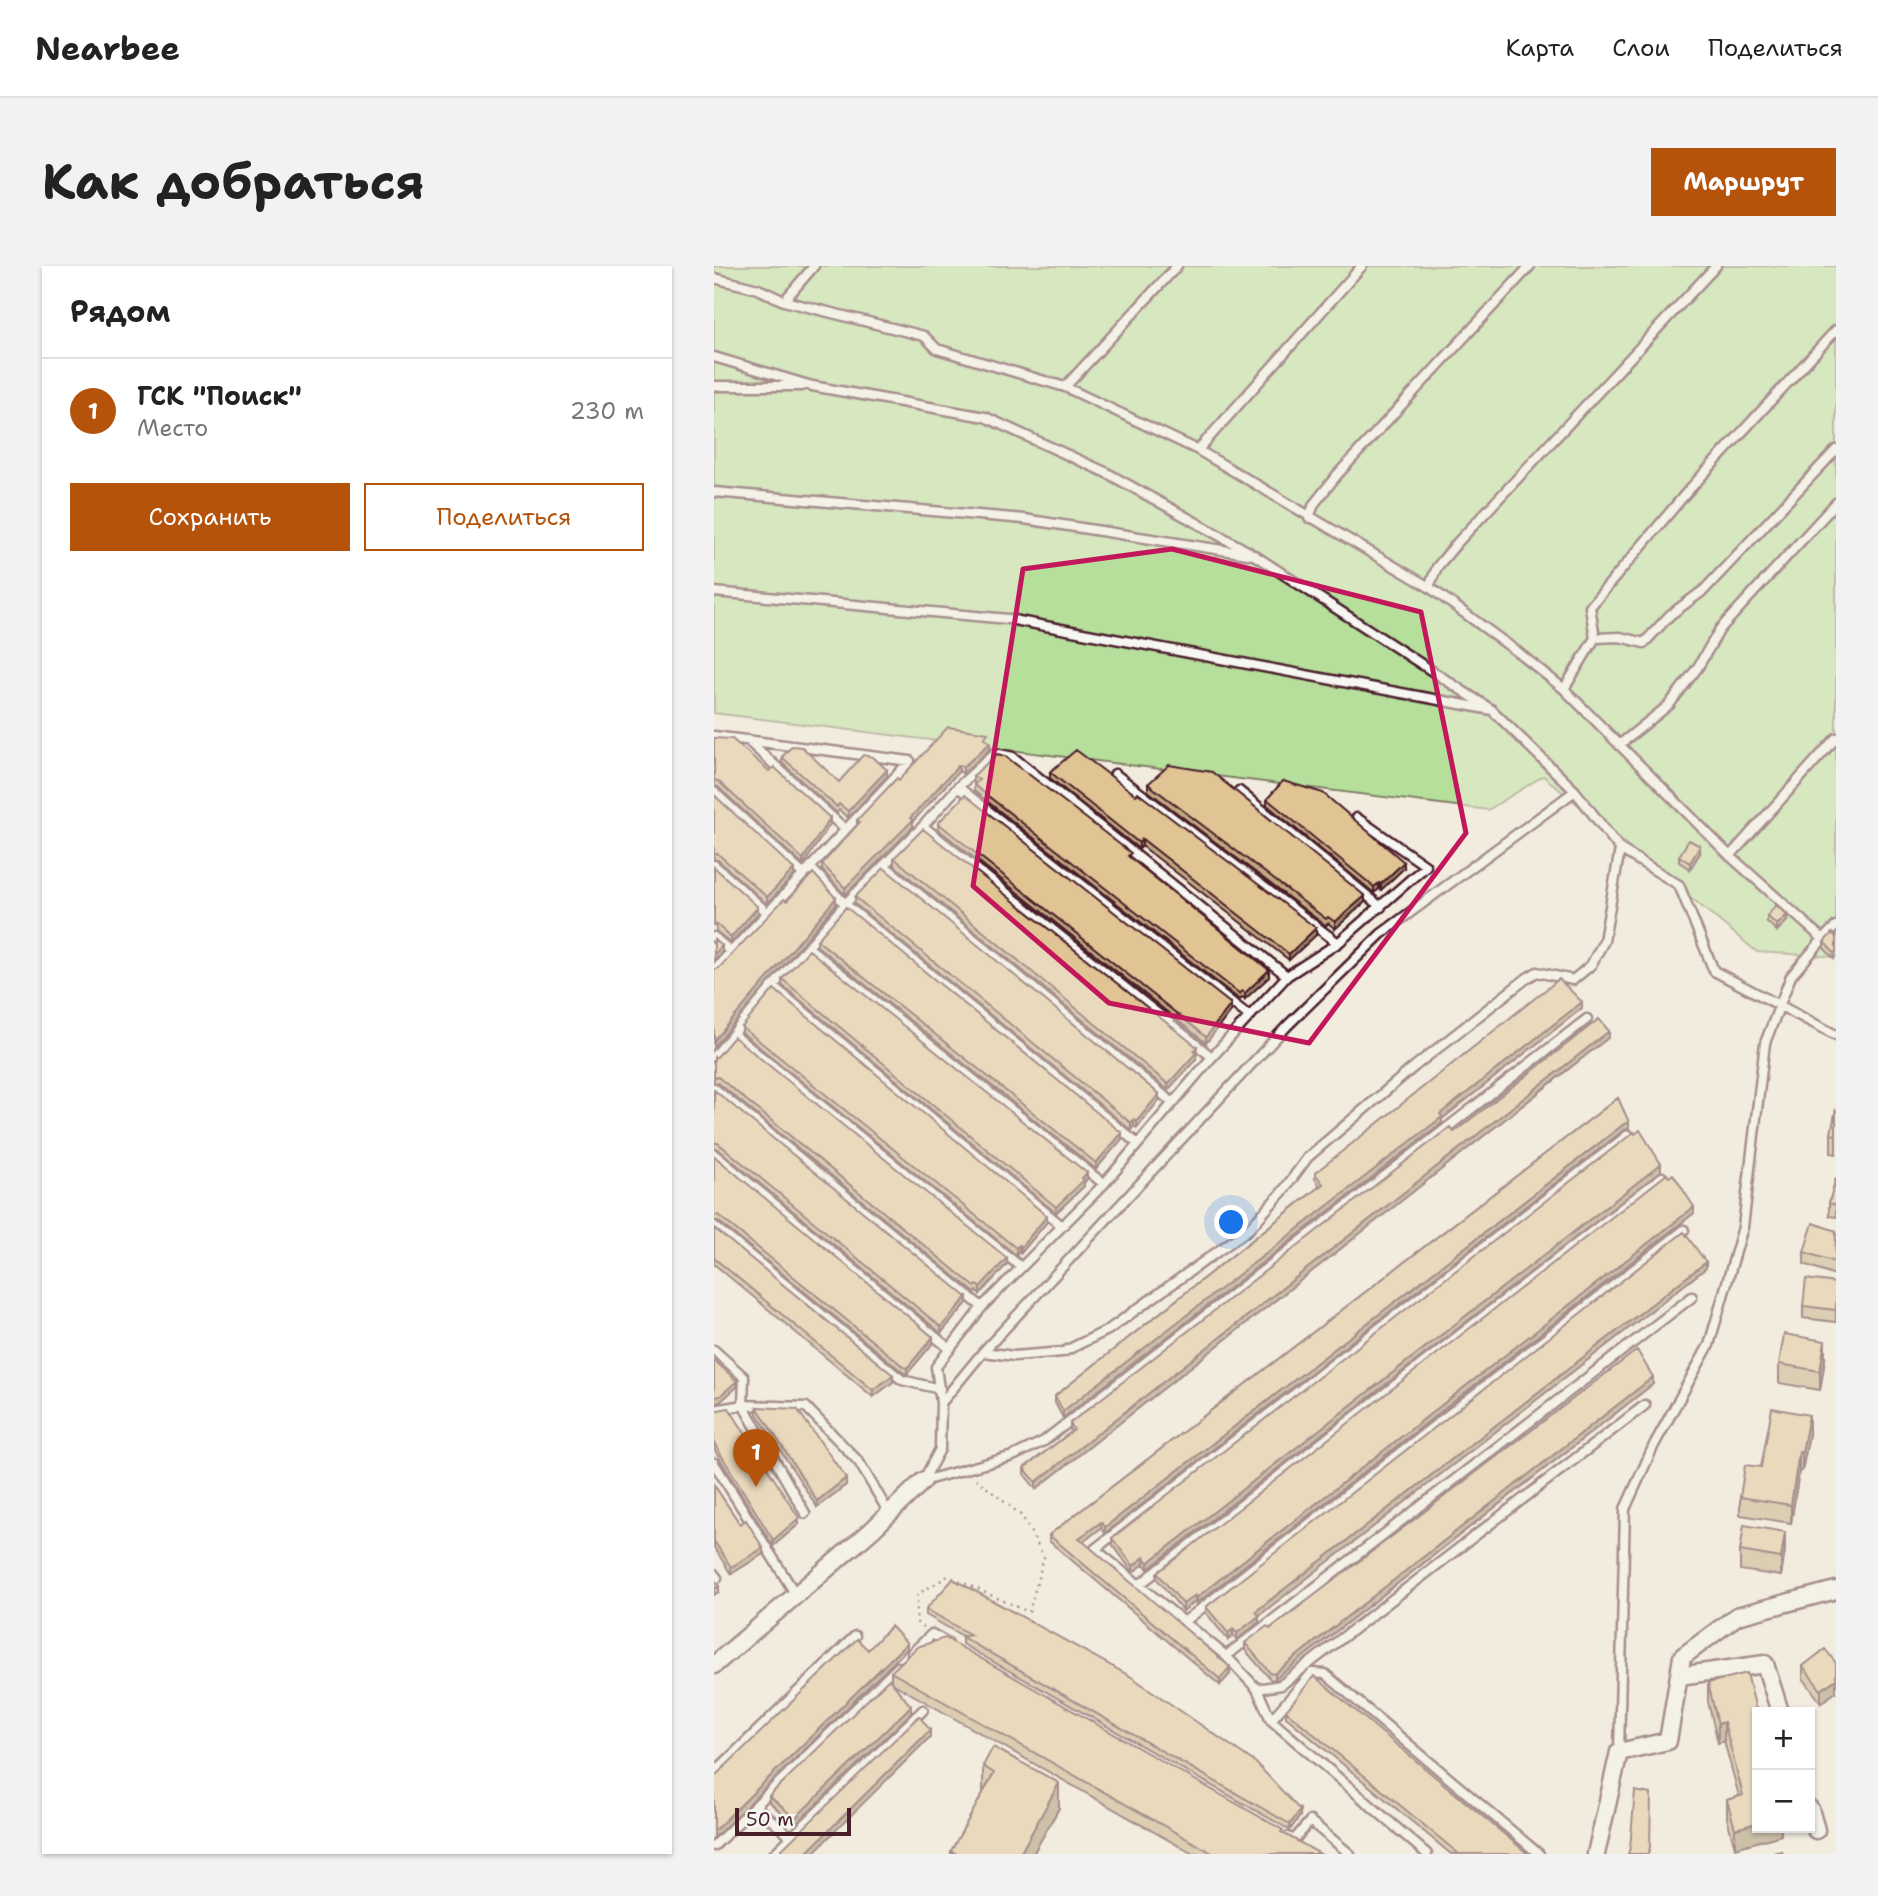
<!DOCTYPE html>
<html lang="ru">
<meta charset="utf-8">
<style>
body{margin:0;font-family:"Shantell Sans",sans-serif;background:#f2f2f2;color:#222}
.controls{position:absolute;right:21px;bottom:21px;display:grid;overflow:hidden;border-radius:0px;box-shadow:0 2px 5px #0004}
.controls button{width:63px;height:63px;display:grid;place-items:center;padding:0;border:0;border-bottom:2px solid #e0e0e0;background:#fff;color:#222;font:35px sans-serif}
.scale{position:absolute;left:21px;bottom:18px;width:116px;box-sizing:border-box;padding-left:7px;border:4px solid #4a1f2b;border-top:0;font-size:19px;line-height:24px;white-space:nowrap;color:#4a1f2b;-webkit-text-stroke:5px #f6f6f2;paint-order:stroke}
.you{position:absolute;left:518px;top:957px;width:24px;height:24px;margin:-18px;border:5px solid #fff;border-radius:50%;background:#1a73e8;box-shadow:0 0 0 10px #1a73e833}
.badge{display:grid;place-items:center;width:46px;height:46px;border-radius:50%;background:#b45309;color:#fff;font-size:23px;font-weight:700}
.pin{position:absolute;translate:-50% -58px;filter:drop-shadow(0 2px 4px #0008)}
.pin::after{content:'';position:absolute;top:37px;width:24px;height:21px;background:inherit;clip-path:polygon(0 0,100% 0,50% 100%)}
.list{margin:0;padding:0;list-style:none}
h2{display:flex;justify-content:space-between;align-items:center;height:91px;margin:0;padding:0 28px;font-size:30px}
h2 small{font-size:23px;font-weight:400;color:#767676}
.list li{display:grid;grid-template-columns:46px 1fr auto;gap:21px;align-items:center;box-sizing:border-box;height:105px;padding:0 28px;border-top:2px solid #e0e0e0}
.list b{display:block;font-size:26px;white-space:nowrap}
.list p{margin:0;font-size:23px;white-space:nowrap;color:#767676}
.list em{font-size:23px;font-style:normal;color:#767676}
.actions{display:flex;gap:14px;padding:21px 28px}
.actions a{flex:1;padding:16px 0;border:2px solid #b45309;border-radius:0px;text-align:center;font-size:24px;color:#b45309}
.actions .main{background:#b45309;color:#fff}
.map{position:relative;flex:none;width:1122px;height:1588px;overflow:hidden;border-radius:0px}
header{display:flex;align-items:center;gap:42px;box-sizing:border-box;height:98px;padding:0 35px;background:#fff;border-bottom:2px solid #e0e0e0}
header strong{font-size:33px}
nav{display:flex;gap:38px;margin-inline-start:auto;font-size:24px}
.intro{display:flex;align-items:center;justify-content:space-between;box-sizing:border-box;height:168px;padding:0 42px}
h1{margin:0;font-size:49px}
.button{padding:18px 32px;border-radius:0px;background:#b45309;color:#fff;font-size:24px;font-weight:700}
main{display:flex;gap:42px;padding:0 42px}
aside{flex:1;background:#fff;border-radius:0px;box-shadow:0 2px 5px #0004}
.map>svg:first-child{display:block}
</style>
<header>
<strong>Nearbee</strong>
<nav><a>Карта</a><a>Слои</a><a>Поделиться</a></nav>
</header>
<div class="intro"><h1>Как добраться</h1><a class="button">Маршрут</a></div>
<main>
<aside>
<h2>Рядом<small></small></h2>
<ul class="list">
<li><span class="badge">1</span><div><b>ГСК &quot;Поиск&quot;</b><p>Место</p></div><em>230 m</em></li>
</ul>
<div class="actions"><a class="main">Сохранить</a><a>Поделиться</a></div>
</aside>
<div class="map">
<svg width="1122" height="1588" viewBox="0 0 1122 1588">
<rect width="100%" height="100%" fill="#f2ecdf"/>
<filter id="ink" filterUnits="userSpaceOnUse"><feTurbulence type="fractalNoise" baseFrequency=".0143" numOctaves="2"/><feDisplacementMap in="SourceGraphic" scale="14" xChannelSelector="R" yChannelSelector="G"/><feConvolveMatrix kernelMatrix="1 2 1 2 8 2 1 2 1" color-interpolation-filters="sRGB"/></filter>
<g filter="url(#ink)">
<path fill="#b6df9c" stroke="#807f64" stroke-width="2" d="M 0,0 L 1122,0 L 1122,691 L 1043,686 L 829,510 L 774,544 L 0,447 Z"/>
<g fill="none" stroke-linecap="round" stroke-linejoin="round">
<g stroke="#4a1f2b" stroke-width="13">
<path id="lane" d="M 0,12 L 44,23 L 70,35 L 100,0
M 70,35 L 210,70 L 223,83 L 351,121 L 484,184 L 715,321 L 805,387 L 850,423 L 1016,590 L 1109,673 L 1122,660
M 0,91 L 98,120 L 271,151 L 393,207 L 535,286
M 0,120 L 88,120
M 351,121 L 463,0
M 484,184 L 648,0
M 0,226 L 310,253 L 540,289 L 778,444 L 294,353 L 0,326
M 595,252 L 600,238 L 623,209 L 816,0
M 715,321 L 723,301 L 743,277 L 1002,0
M 881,372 L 876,341 L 973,226 L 1122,64
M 850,423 L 881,372 L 906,371 L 930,377 L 956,349 L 990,324 L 1122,184
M 0,470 L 196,495 L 0,704
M 33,474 L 131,563
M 905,479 L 955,439 L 984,401 L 1006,363 L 1122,237
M 401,508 L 624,677
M 244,521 L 209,560 L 498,791
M 525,525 L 667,641
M 0,526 L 89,608
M 209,560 L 170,599 L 459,837
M 906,583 L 965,619 L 1000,705 L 1122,769
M 1016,590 L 1122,472
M 0,599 L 54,647
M 170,599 L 131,638 L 424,878
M 96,601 L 131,638 L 94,681 L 390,918
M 0,671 L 17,686
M 94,681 L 59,720 L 348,960
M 59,720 L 19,768 L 307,1001
M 535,750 L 244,521 L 281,487 L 299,491 L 573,710
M 0,791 L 19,768
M 0,822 L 268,1041
M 0,888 L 236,1083
M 0,960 L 188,1114 L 226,1123
M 0,1084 L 30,1111 L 29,1139 L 91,1247
M 269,1086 L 573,760 L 667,668 L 861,525
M 227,1137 L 269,1086 L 300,1090 L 349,1086 L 394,1064 L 535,963 L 569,925 L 594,891 L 701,800 L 813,712 L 823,706 L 859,714 L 877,699 L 890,675 L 906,583 L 861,525 L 778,444
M 0,1144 L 29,1139 L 92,1141 L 145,1196 L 175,1247
M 0,1197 L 82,1329
M 209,1215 L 226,1183 L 227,1137 L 222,1101 L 268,1041 L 390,918 L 498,791 L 573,710 L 624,677 L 712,600 L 643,552
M 209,1215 L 299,1190 L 330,1175 L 873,753
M 0,1308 L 3,1312
M 425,1319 L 948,911
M 470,1356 L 970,964
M 198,1387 L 218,1368 L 234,1377
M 512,1390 L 978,1031
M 543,1423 L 567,1419 L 931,1139
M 557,1454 L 598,1407 L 611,1408 L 825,1588
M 905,1486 L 911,1243 L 940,1179 L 995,1079 L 1029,961 L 1051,777 L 1077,710 L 1109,673
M 0,1507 L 141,1370
M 41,1540 L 77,1571
M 574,1571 L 580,1574 L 596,1555 L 636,1588
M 0,1580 L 184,1401
M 60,1588 L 209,1444
M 713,1588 L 557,1454 L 543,1423 L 512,1390 L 381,1283 L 914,869"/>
</g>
<g stroke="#4a1f2b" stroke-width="21">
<path id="street" d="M 0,1399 L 157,1265 L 209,1215
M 965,1410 L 1051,1398 L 1066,1446
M 1096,1543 L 1102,1564
M 882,1588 L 905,1486 L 954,1475 L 968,1391 L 1023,1350 L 1122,1324"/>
</g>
<path stroke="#4a1f2b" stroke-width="2.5" stroke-dasharray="2 5" stroke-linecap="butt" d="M 210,1361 L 202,1356 L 204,1328 L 234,1310 L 315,1346 L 330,1291 L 308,1250 L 262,1213"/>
<use href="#lane" stroke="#f6f6f2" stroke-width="8"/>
<use href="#street" stroke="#f6f6f2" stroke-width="16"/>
</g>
<path fill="#c1a97f" stroke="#4a1f2b" stroke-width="2" d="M 0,472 L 116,558 L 89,599 L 4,521 L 0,520 Z
M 274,474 L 273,475 L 276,483 L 249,508 L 245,505 L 199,555 L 199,561 L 131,629 L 108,604 L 108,598 L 143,559 L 143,554 Z
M 68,491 L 125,516 L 173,510 L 134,552 L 125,544 L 123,547 L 68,497 Z
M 336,506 L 602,669 L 575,694 L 428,580 L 425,583 L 336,512 Z
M 259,510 L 417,592 L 555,711 L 531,733 L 528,731 L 526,734 L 260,525 L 260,519 L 261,518 L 259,516 Z
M 434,518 L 651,636 L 621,663 L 614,657 L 612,660 L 434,525 Z
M 0,529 L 80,609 L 53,638 L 4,594 L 0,594 Z
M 553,533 L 690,602 L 667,624 L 665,623 L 660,627 L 553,539 Z
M 224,557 L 517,745 L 492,777 L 224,563 Z
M 986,587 L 976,603 L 965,596 L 965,590 Z
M 180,592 L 483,788 L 482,789 L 482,793 L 454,824 L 180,599 Z
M 0,601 L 44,647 L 17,677 L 2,665 Z
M 141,631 L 445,834 L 423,862 L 420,860 L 417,864 L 141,638 Z
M 1053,650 L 1073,655 L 1063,665 L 1053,656 Z
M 1122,671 L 1120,693 L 1110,682 L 1110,676 Z
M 103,674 L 408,873 L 382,903 L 103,680 Z
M 68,713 L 373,913 L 370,917 L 370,920 L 342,947 L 68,719 Z
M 868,742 L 728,853 L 728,857 L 349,1152 L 341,1137 L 341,1130 L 606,920 L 601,913 L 601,907 Z
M 28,761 L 333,956 L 307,987 L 305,985 L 302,989 L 28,767 Z
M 895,771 L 322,1223 L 310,1208 L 310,1202 L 357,1166 L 356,1163 L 356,1157 L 740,866 Z
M 0,791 L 293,998 L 266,1028 L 263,1025 L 261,1027 L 4,817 L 0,817 Z
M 0,824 L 253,1037 L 227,1067 L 4,883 L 0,883 Z
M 904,832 L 915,863 L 910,864 L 391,1267 L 387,1262 L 369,1276 L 516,1408 L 506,1419 L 335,1275 L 335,1269 Z
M 1122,843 L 1122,888 L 1117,887 L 1117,868 Z
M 0,890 L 219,1077 L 193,1108 L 190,1107 L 4,955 L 0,955 Z
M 947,905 L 434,1303 L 430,1298 L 419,1306 L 398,1278 L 398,1272 Z
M 1122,912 L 1122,951 L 1115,950 L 1115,937 Z
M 980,947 L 483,1337 L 481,1335 L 469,1345 L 443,1313 L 443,1307 Z
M 0,962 L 179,1116 L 159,1131 L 0,998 Z
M 1122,965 L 1121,1009 L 1090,998 L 1090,986 Z
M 992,1002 L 545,1349 L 545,1356 L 523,1374 L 519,1369 L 514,1374 L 492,1347 L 492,1341 Z
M 1122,1017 L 1122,1056 L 1089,1052 L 1089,1040 Z
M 1111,1093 L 1106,1124 L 1065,1117 L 1065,1098 Z
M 939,1118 L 561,1413 L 557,1414 L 531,1384 L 531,1377 L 556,1363 Z
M 43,1141 L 132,1219 L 103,1241 L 43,1148 Z
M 0,1146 L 85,1258 L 59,1280 L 0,1183 Z
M 1095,1168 L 1088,1205 L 1085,1205 L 1077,1257 L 1026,1249 L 1026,1231 L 1047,1201 Z
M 0,1219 L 26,1258 L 49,1288 L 17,1308 L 0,1281 Z
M 1071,1284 L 1067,1310 L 1026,1304 L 1026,1285 Z
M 212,1343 L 586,1550 L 576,1564 L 248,1378 L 248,1371 L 250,1371 L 212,1349 Z
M 1122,1397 L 1107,1437 L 1089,1412 L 1089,1400 Z
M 177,1406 L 569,1567 L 606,1588 L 479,1588 L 178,1417 L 197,1447 L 81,1559 L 55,1536 L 55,1530 L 177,1416 Z
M 994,1417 L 1043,1448 L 1043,1562 L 1067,1562 L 1067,1569 L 1021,1582 L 1013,1552 L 1013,1534 L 1025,1530 L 1010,1475 L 1004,1477 L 994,1436 Z
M 572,1445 L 814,1588 L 737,1588 L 572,1451 Z
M 269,1500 L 345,1542 L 319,1588 L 237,1588 L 237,1585 L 270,1526 L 269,1525 Z"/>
<path fill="#9d8968" stroke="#4a1f2b" stroke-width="2" d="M 276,477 L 276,483 L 249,508 L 249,501 Z
M 245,499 L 245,505 L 199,555 L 199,561 L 131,629 L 131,622 Z
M 173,504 L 173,510 L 134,552 L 134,545 Z
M 116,552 L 116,558 L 89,599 L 89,593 Z
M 428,573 L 428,580 L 425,583 L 425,577 Z
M 986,580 L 986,587 L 976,603 L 976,597 Z
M 690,596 L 690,602 L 667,624 L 667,618 Z
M 80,603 L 80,609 L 53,638 L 53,631 Z
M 665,617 L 665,623 L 660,627 L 660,621 Z
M 651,630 L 651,636 L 621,663 L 621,656 Z
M 122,632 L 122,638 L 0,781 L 0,775 Z
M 44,641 L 44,647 L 17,677 L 17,671 Z
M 1073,649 L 1073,655 L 1063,665 L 1063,659 Z
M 602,662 L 602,669 L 575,694 L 575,688 Z
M 8,680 L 8,686 L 0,694 L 0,688 Z
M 555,704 L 555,711 L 531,733 L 531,727 Z
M 868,736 L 868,742 L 728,853 L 728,857 L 349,1152 L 349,1145 Z
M 517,738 L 517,745 L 492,777 L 492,771 Z
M 895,765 L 895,771 L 322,1223 L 322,1216 Z
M 483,781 L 482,793 L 454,824 L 454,818 Z
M 445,828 L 445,834 L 423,862 L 423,855 Z
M 420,853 L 420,860 L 417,864 L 417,857 Z
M 915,856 L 915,863 L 910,864 L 391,1267 L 391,1261 L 910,858 Z
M 408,867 L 408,873 L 382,903 L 382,897 Z
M 947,898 L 947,905 L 434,1303 L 434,1297 Z
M 373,907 L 373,913 L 370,917 L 370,920 L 342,947 L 342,941 Z
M 980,941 L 980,947 L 483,1337 L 483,1331 Z
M 333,950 L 333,956 L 307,987 L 307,981 Z
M 305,979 L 305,985 L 302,989 L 302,982 Z
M 293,992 L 293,998 L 266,1028 L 266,1021 Z
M 992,996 L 992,1002 L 542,1352 L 542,1345 Z
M 253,1031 L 253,1037 L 227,1067 L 227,1061 Z
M 219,1071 L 219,1077 L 193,1108 L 193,1102 Z
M 1111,1075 L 1111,1093 L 1106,1124 L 1106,1105 Z
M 179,1109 L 179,1116 L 159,1131 L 159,1124 Z
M 939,1111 L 939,1118 L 561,1413 L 561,1407 Z
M 23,1115 L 23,1121 L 6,1136 L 0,1138 L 0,1131 Z
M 1095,1149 L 1095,1168 L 1088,1205 L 1088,1187 Z
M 1085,1186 L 1085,1205 L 1077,1257 L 1077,1239 Z
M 132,1212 L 132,1219 L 103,1241 L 103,1235 Z
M 85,1252 L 85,1258 L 59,1280 L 59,1274 Z
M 387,1256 L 387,1262 L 365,1279 L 365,1272 Z
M 1071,1266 L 1071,1284 L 1067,1310 L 1067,1292 Z
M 49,1282 L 49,1288 L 17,1308 L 17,1301 Z
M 430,1291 L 430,1298 L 419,1306 L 419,1300 Z
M 5,1320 L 5,1326 L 0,1329 L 0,1323 Z
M 481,1329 L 481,1335 L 469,1345 L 469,1338 Z
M 545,1350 L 545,1356 L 523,1374 L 523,1367 Z
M 519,1363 L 519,1369 L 514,1374 L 514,1367 Z
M 193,1377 L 193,1383 L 0,1572 L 0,1565 Z
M 516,1401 L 516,1408 L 506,1419 L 506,1413 Z
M 1122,1413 L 1122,1426 L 1107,1437 L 1107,1424 Z
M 197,1440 L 197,1447 L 81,1559 L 81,1552 Z
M 1043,1448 L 1043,1467 L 1039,1449 Z
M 1010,1456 L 1010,1475 L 1004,1477 L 1004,1458 Z
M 216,1464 L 216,1471 L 98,1588 L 91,1588 Z
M 345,1517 L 345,1542 L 319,1588 L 306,1588 Z
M 586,1544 L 586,1550 L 576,1564 L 576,1558 Z
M 1043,1557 L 1043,1562 L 1067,1562 L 1067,1569 L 1021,1582 L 1021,1563 Z"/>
<path fill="#e0c494" stroke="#4a1f2b" stroke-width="2" d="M 234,461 L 274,467 L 270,472 L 276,477 L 249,501 L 245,499 L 196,552 L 199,554 L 131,622 L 108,598 L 146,556 L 143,554 L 183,512 L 185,514 Z
M 0,472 L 18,473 L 55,505 L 60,501 L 116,552 L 89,593 L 4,515 L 0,514 Z
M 78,480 L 88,481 L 125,516 L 149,489 L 159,491 L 173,504 L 134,545 L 125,538 L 123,541 L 68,491 Z
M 362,484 L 422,529 L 424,527 L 602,662 L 575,688 L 428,573 L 425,577 L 336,506 Z
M 283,488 L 291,490 L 417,587 L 414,590 L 555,704 L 531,727 L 528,725 L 526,728 L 260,519 L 265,514 L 259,510 Z
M 455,499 L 498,506 L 651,630 L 621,656 L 614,651 L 612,653 L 434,518 Z
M 569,515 L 609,527 L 690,596 L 667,618 L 665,617 L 660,621 L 553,533 Z
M 0,529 L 80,603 L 53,631 L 4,588 L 0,588 Z
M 251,529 L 517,738 L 492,771 L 224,557 Z
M 209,563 L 483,781 L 480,785 L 482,787 L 454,818 L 180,592 Z
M 975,574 L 986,580 L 976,597 L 965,590 Z
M 0,601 L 44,641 L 17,671 L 2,658 L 0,659 Z
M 170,602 L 445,828 L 423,855 L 420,853 L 417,857 L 141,631 Z
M 99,607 L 122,632 L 0,775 L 0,704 L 5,702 L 70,633 L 73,635 Z
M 1062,639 L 1073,649 L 1063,659 L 1053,650 Z
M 132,641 L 408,867 L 382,897 L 103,674 Z
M 1118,667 L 1122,671 L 1122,686 L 1120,687 L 1110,676 Z
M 0,673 L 8,680 L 0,688 Z
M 95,684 L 373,907 L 368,912 L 370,914 L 342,941 L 68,713 Z
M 845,713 L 868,736 L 726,848 L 728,851 L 349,1145 L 341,1130 L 609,918 L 601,907 Z
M 60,723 L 333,950 L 307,981 L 305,979 L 302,982 L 28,761 Z
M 885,753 L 895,765 L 322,1216 L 310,1202 L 360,1164 L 356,1157 L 736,861 L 740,866 Z
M 20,771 L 293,992 L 266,1021 L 263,1019 L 261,1021 L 4,811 L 0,811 L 0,791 L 3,791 Z
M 0,824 L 253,1031 L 227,1061 L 4,877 L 0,877 Z
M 904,832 L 915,856 L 910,858 L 391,1261 L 387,1256 L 365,1272 L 516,1401 L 506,1413 L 335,1269 Z
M 1122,843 L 1122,869 L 1117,868 Z
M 926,864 L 947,898 L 434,1297 L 430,1291 L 419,1300 L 417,1297 L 398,1272 L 920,866 L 921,868 Z
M 0,890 L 219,1071 L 193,1102 L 190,1101 L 4,949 L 0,949 Z
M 953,908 L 955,911 L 959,908 L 980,941 L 483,1331 L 481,1329 L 469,1338 L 443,1307 Z
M 1122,912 L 1122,939 L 1115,937 Z
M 1099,957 L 1122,965 L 1121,996 L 1090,986 Z
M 0,962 L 179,1109 L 159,1124 L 0,992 Z
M 970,966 L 992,996 L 542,1345 L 545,1350 L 523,1367 L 519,1363 L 514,1367 L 492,1341 Z
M 1092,1013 L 1122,1017 L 1122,1044 L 1089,1040 Z
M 1070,1068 L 1111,1075 L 1106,1105 L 1065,1098 Z
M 923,1084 L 939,1111 L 561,1407 L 557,1408 L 531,1377 L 553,1360 L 556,1363 Z
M 0,1094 L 23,1115 L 6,1130 L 0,1131 Z
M 43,1141 L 83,1143 L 132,1212 L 103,1235 Z
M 15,1142 L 85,1252 L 59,1274 L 0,1177 L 0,1146 L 4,1144 Z
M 1058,1142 L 1095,1149 L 1088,1187 L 1085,1186 L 1077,1239 L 1026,1231 L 1031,1199 L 1047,1201 Z
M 0,1219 L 26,1258 L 32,1254 L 49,1282 L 17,1301 L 0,1275 Z
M 1030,1259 L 1071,1266 L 1067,1292 L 1026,1285 Z
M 0,1313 L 5,1320 L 0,1323 Z
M 239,1313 L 416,1410 L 542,1497 L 586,1544 L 576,1558 L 248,1371 L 257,1369 L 212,1343 Z
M 177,1360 L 193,1377 L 0,1565 L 0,1511 L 143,1373 L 154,1384 Z
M 231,1372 L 569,1564 L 567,1566 L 606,1588 L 500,1588 L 177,1406 L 203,1381 Z
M 1111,1383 L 1122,1397 L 1122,1413 L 1107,1424 L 1089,1400 Z
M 1033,1407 L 1043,1448 L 1039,1449 L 1043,1463 L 1043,1557 L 1021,1563 L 1013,1534 L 1029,1529 L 1010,1456 L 1004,1458 L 994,1417 Z
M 600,1410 L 814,1588 L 745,1588 L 572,1445 Z
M 175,1413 L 197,1440 L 81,1552 L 55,1530 Z
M 205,1450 L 216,1464 L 91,1588 L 63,1588 Z
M 279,1481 L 345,1517 L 306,1588 L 243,1588 L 237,1585 L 280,1507 L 269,1500 Z
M 921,1525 L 937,1528 L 936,1581 L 934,1588 L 914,1588 L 916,1582 Z
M 1068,1585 L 1069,1588 L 1052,1588 Z"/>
</g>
<path d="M0 0H1122V1588H0ZM 458,283 L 707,346 L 752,567 L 595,777 L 395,737 L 259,620 L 309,303 Z" fill="#f2ecdf" fill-opacity=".55" fill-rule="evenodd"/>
<path fill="none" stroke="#c2185b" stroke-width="5" stroke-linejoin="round" d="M 458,283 L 707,346 L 752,567 L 595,777 L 395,737 L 259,620 L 309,303 Z"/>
</svg>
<div class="controls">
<button>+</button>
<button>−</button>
</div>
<div class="scale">50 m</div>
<div class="you"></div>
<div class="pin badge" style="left:42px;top:1221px">1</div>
</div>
</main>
